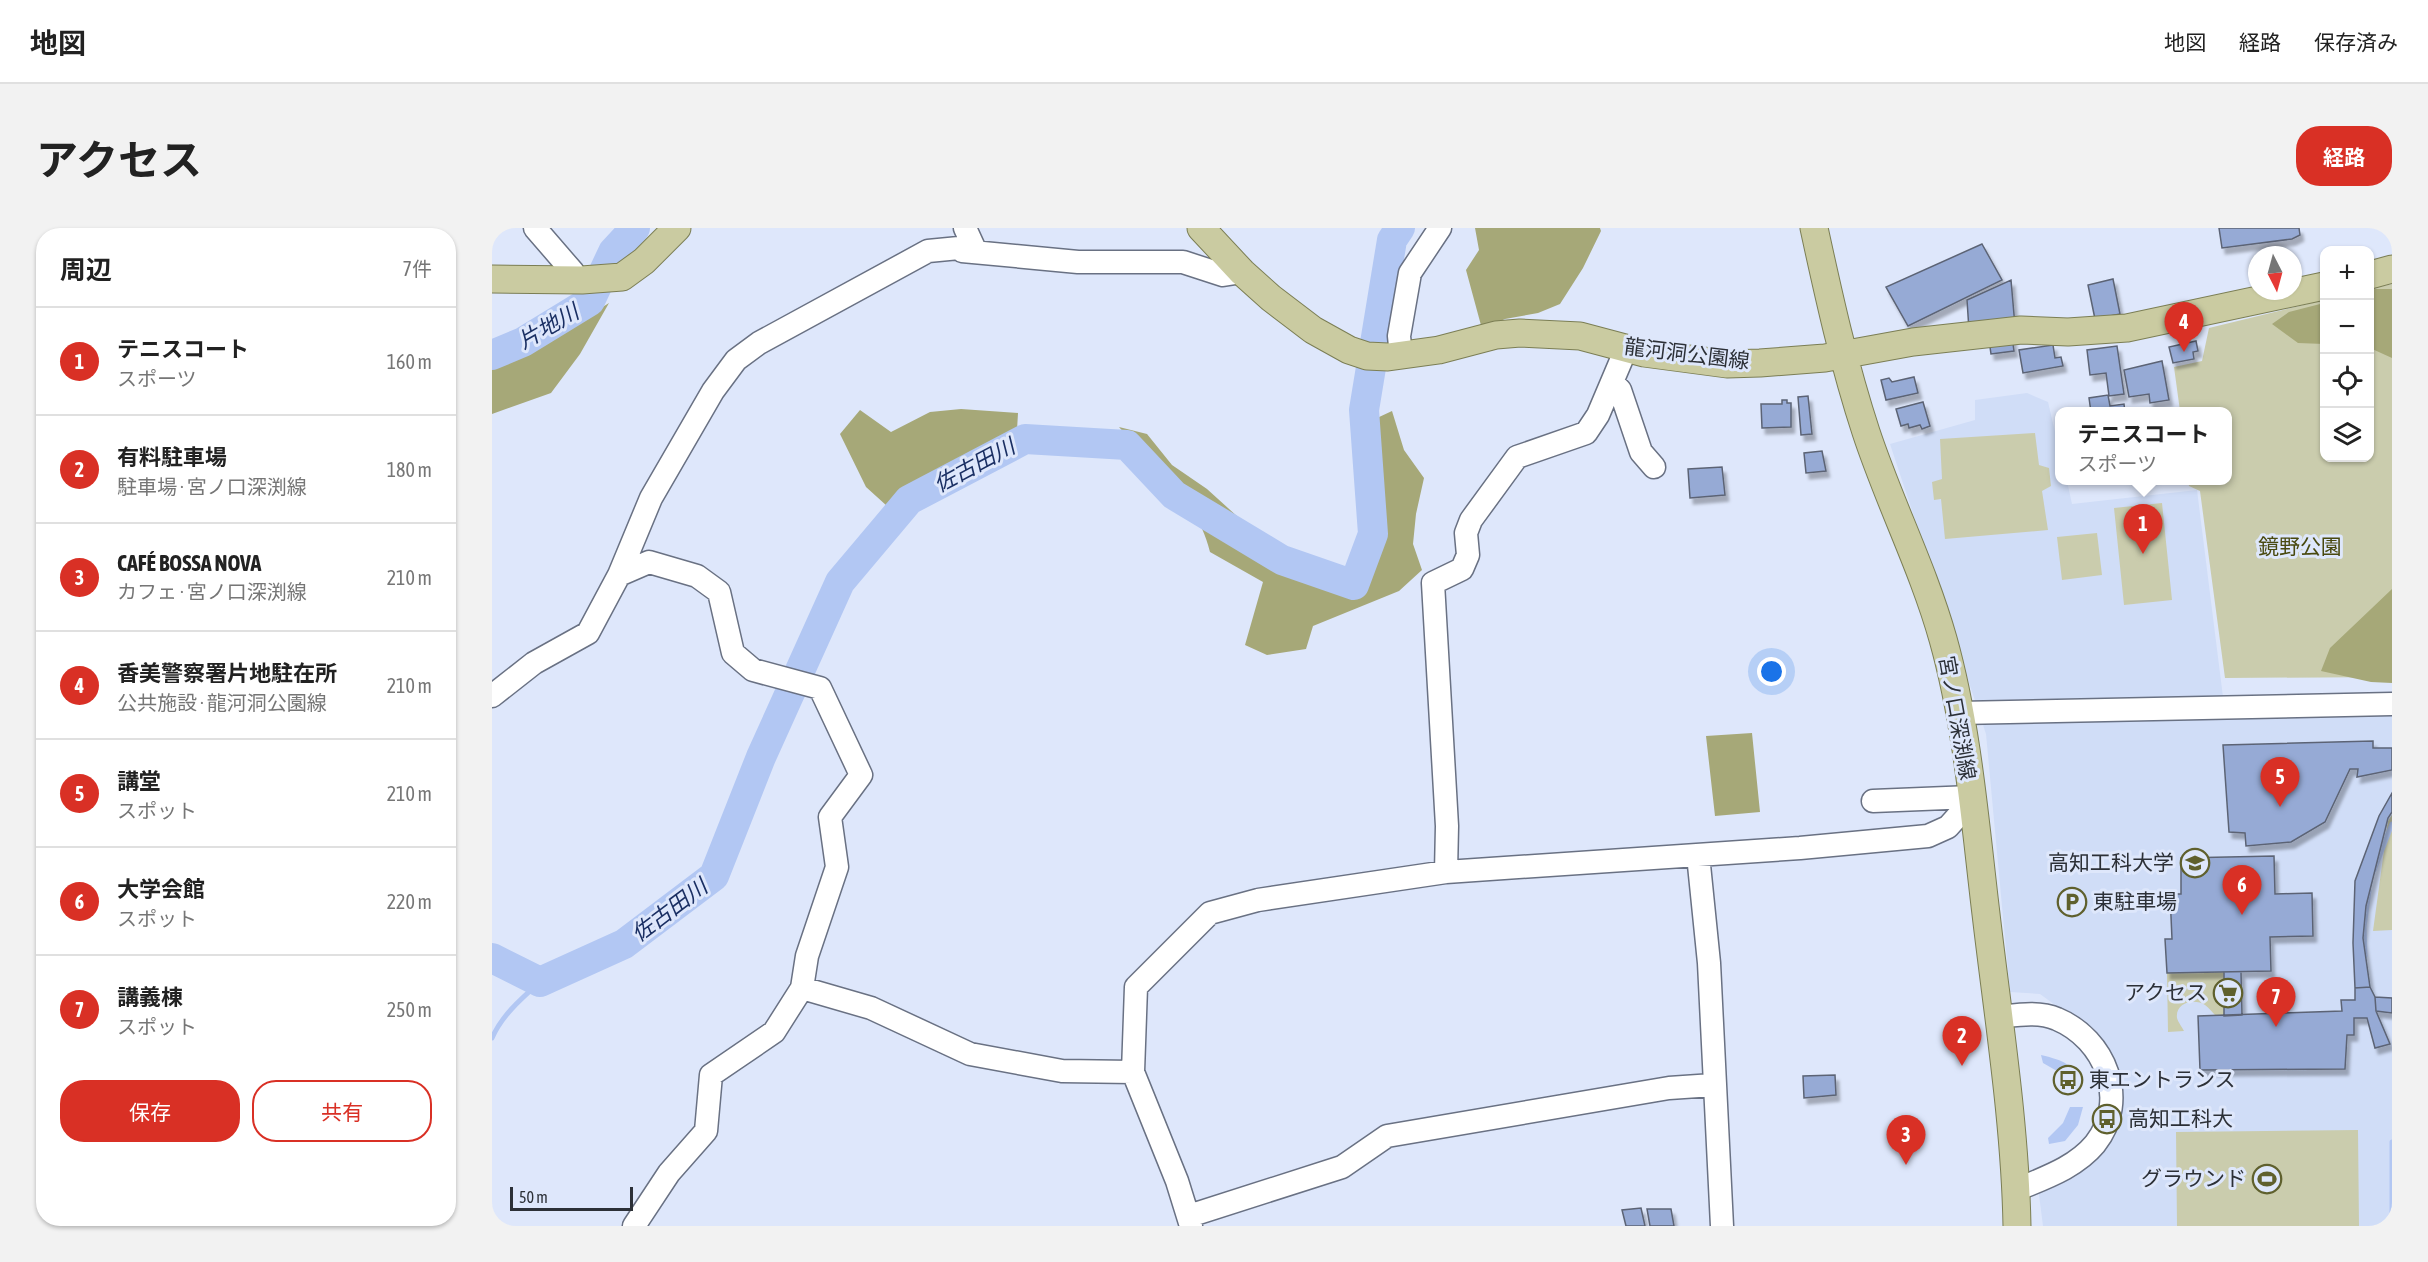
<!DOCTYPE html>
<html lang="ja">
<meta charset="utf-8">
<style>
body{margin:0;font-family:"Asap Condensed","Noto Sans JP",sans-serif;background:#f2f2f2;color:#222}
.controls{position:absolute;right:18px;top:18px;display:grid;overflow:hidden;border-radius:12px;box-shadow:0 2px 4px #0004}
.controls button{width:54px;height:54px;display:grid;place-items:center;padding:0;border:0;border-bottom:2px solid #e0e0e0;background:#fff;color:#222;font:30px sans-serif}
.compass{position:absolute;left:1756px;top:18px;width:54px;height:54px;border-radius:50%;background:#fff;box-shadow:0 2px 4px #0004;rotate:174deg}
.scale{position:absolute;left:18px;bottom:15px;width:123px;box-sizing:border-box;padding-left:6px;border:3px solid #2c3037;border-top:0;font-size:16px;line-height:21px;white-space:nowrap;color:#2c3037;-webkit-text-stroke:4px #dee7fb;paint-order:stroke}
.you{position:absolute;left:1280px;top:444px;width:21px;height:21px;margin:-15px;border:4px solid #fff;border-radius:50%;background:#1a73e8;box-shadow:0 0 0 9px #1a73e833}
.badge{display:grid;place-items:center;width:39px;height:39px;border-radius:50%;background:#d93025;color:#fff;font-size:20px;font-weight:700}
.pin{position:absolute;translate:-50% -50px;filter:drop-shadow(0 2px 3px #0008)}
.pin::after{content:'';position:absolute;top:32px;width:21px;height:18px;background:inherit;clip-path:polygon(0 0,100% 0,50% 100%)}
.popup{position:absolute;left:1563px;top:179px;width:177px;height:78px;box-sizing:border-box;display:grid;place-content:center;border-radius:12px;background:#fff;filter:drop-shadow(0 2px 4px #0005);font-size:20px;white-space:nowrap;color:#767676}
.popup b{font-size:22px;color:#222}
.popup::after{content:'';position:absolute;left:50%;top:100%;margin-left:-12px;border:12px solid transparent;border-top-color:#fff}
.list{margin:0;padding:0;list-style:none}
h2{display:flex;justify-content:space-between;align-items:center;height:78px;margin:0;padding:0 24px;font-size:26px}
h2 small{font-size:20px;font-weight:400;color:#767676}
.list li{display:grid;grid-template-columns:39px 1fr auto;gap:18px;align-items:center;box-sizing:border-box;height:108px;padding:0 24px;border-top:2px solid #e0e0e0}
.list b{display:block;font-size:22px;white-space:nowrap}
.list p{margin:0;font-size:20px;white-space:nowrap;color:#767676}
.list em{font-size:20px;font-style:normal;color:#767676}
.actions{display:flex;gap:12px;padding:18px 24px}
.actions a{flex:1;padding:14px 0;border:2px solid #d93025;border-radius:24px;text-align:center;font-size:21px;color:#d93025}
.actions .main{background:#d93025;color:#fff}
.icon{flex:none;width:33px;height:33px;fill:none;stroke:currentColor;stroke-width:2;stroke-linecap:round;stroke-linejoin:round}
.map{position:relative;flex:none;width:1900px;height:998px;overflow:hidden;border-radius:24px}
header{display:flex;align-items:center;gap:36px;box-sizing:border-box;height:84px;padding:0 30px;background:#fff;border-bottom:2px solid #e0e0e0}
header strong{font-size:28px}
nav{display:flex;gap:33px;margin-inline-start:auto;font-size:21px}
.intro{display:flex;align-items:center;justify-content:space-between;box-sizing:border-box;height:144px;padding:0 36px}
h1{margin:0;font-size:42px}
.button{padding:15px 27px;border-radius:24px;background:#d93025;color:#fff;font-size:21px;font-weight:700}
main{display:flex;gap:36px;padding:0 36px}
aside{flex:1;background:#fff;border-radius:24px;box-shadow:0 2px 4px #0004}
.map>svg:first-child{display:block}
</style>
<header>
<strong>地図</strong>
<nav><a>地図</a><a>経路</a><a>保存済み</a></nav>
</header>
<div class="intro"><h1>アクセス</h1><a class="button">経路</a></div>
<main>
<aside>
<h2>周辺<small>7件</small></h2>
<ul class="list">
<li><span class="badge">1</span><div><b>テニスコート</b><p>スポーツ</p></div><em>160 m</em></li>
<li><span class="badge">2</span><div><b>有料駐車場</b><p>駐車場 · 宮ノ口深渕線</p></div><em>180 m</em></li>
<li><span class="badge">3</span><div><b>CAFÉ BOSSA NOVA</b><p>カフェ · 宮ノ口深渕線</p></div><em>210 m</em></li>
<li><span class="badge">4</span><div><b>香美警察署片地駐在所</b><p>公共施設 · 龍河洞公園線</p></div><em>210 m</em></li>
<li><span class="badge">5</span><div><b>講堂</b><p>スポット</p></div><em>210 m</em></li>
<li><span class="badge">6</span><div><b>大学会館</b><p>スポット</p></div><em>220 m</em></li>
<li><span class="badge">7</span><div><b>講義棟</b><p>スポット</p></div><em>250 m</em></li>
</ul>
<div class="actions"><a class="main">保存</a><a>共有</a></div>
</aside>
<div class="map">
<svg width="1900" height="998" viewBox="0 0 1900 998">
<defs>
<filter id="shadow"><feDropShadow dx="3.5" dy="6" stdDeviation="1.5" flood-color="#0004"/></filter>
</defs>
<rect width="100%" height="100%" fill="#dee7fb"/>
<path fill="#d0ddf7" d="M 1535,165 L 1556,174 L 1567,221 L 1567,252 L 1575,253 L 1580,276 L 1705,262 L 1731,469 L 1900,467 L 1900,998 L 1551,998 L 1546,959 L 1628,883 L 1611,812 L 1548,766 L 1518,764 L 1494,506 L 1398,216 L 1483,192 L 1483,172 Z"/>
<path fill="#caccad" d="M 1900,56 L 1900,449 L 1733,450 L 1708,263 L 1697,258 L 1696,253 L 1735,252 L 1735,184 L 1688,183 L 1682,139 L 1710,133 L 1717,100 L 1832,72 L 1832,230 L 1878,230 L 1878,61 Z
M 1543,205 L 1547,237 L 1557,240 L 1559,258 L 1550,263 L 1556,302 L 1453,311 L 1449,271 L 1442,272 L 1440,254 L 1450,251 L 1448,211 Z
M 1670,275 L 1680,372 L 1632,377 L 1622,280 Z
M 1605,305 L 1610,347 L 1570,352 L 1565,309 Z
M 1900,587 L 1900,702 L 1881,703 L 1896,593 Z
M 1732,744 L 1732,788 L 1724,788 C 1721,785 1717,780 1713,777 C 1703,770 1683,774 1685,790 C 1686,794 1690,799 1692,803 L 1676,804 L 1675,745 Z
M 1866,902 L 1867,998 L 1685,998 L 1684,904 Z"/>
<path fill="#a6a878" d="M 983,0 L 1108,0 L 1109,3 L 1091,40 L 1068,76 L 1046,85 L 1013,91 L 990,101 L 974,42 L 987,22 Z
M 1882,61 L 1900,61 L 1900,130 L 1878,120 L 1878,63 Z
M 117,75 L 88,126 L 59,165 L 0,186 L 0,134 L 56,113 Z
M 1832,75 L 1832,116 L 1806,115 L 1780,96 L 1797,84 Z
M 469,181 L 526,185 L 525,202 L 501,226 L 452,244 L 395,278 L 374,259 L 348,206 L 368,182 L 399,204 L 438,184 Z
M 900,183 L 912,222 L 932,250 L 924,286 L 921,316 L 930,342 L 907,363 L 821,398 L 814,421 L 775,427 L 753,417 L 771,354 L 718,324 C 704,268 663,241 627,199 L 655,206 L 680,237 L 715,261 L 747,290 L 767,313 L 805,335 L 839,349 L 867,347 C 886,301 892,254 875,207 L 885,190 Z
M 1900,361 L 1900,455 L 1879,454 L 1829,443 L 1838,420 Z
M 1260,505 L 1268,584 L 1223,588 L 1214,508 Z"/>
<path fill="#b2c7f3" d="M 1549,827 C 1573,833 1581,835 1589,860 L 1580,862 L 1572,847 L 1551,835 Z
M 1578,879 L 1591,879 L 1586,897 L 1573,913 L 1557,916 L 1556,910 L 1571,895 Z"/>
<g fill="none" stroke-linecap="round" stroke-linejoin="round">
<path stroke="#b2c7f3" stroke-width="5" d="M 1882,642 L 1900,596
M 1873,728 L 1872,699 L 1877,663
M 0,810 C 10,787 30,770 48,754
M 1900,998 L 1900,914"/>
<path stroke="#b2c7f3" stroke-width="30" d="M 0,127 L 31,114 L 98,73 L 121,24 L 143,0
M 0,730 L 48,754 L 132,716 L 222,648 L 269,529 L 348,354 L 417,272 L 533,211 L 635,217 L 682,267 L 790,332 L 862,357 L 881,306 L 872,182 L 900,12 L 908,0"/>
</g>
<path fill="#96aad5" stroke="#5c6475" stroke-width="1.5" filter="url(#shadow)" d="M 1727,0 L 1807,0 L 1808,7 L 1800,11 L 1730,20 Z
M 1490,16 L 1510,52 L 1416,98 L 1394,59 Z
M 1621,51 L 1628,86 L 1603,91 L 1596,57 Z
M 1519,52 L 1523,98 L 1477,102 L 1475,72 Z
M 1520,109 L 1522,123 L 1499,126 L 1497,112 Z
M 1704,113 L 1706,123 L 1701,124 L 1702,131 L 1681,135 L 1677,119 Z
M 1561,117 L 1563,130 L 1569,129 L 1571,138 L 1531,145 L 1527,122 Z
M 1625,118 L 1632,166 L 1617,168 L 1614,145 L 1598,147 L 1595,122 Z
M 1670,133 L 1677,172 L 1658,175 L 1657,166 L 1637,169 L 1632,142 Z
M 1422,149 L 1426,165 L 1394,172 L 1389,152 L 1397,150 L 1400,154 Z
M 1616,167 L 1618,178 L 1632,176 L 1633,184 L 1599,184 L 1597,170 Z
M 1316,168 L 1320,206 L 1309,207 L 1306,169 Z
M 1290,172 L 1295,172 L 1295,175 L 1299,175 L 1299,199 L 1270,200 L 1269,176 L 1290,176 Z
M 1431,174 L 1438,198 L 1430,201 L 1428,197 L 1417,200 L 1416,196 L 1409,198 L 1404,181 Z
M 1330,223 L 1334,243 L 1314,245 L 1312,225 Z
M 1230,239 L 1233,267 L 1198,270 L 1196,241 Z
M 1881,513 L 1881,520 L 1900,520 L 1900,542 L 1865,549 L 1866,541 L 1858,541 L 1833,594 L 1799,614 L 1754,618 L 1753,605 L 1737,604 L 1731,517 Z
M 1900,565 L 1900,584 L 1896,590 L 1874,678 L 1871,710 L 1878,759 L 1863,760 L 1861,715 L 1863,653 L 1887,588 Z
M 1782,628 L 1783,666 L 1820,665 L 1821,708 L 1778,709 L 1779,743 L 1675,745 L 1673,711 L 1680,711 L 1678,666 L 1689,666 L 1689,630 Z
M 1732,744 L 1749,744 L 1750,787 L 1732,788 Z
M 1878,759 L 1883,769 L 1884,783 L 1898,816 L 1883,820 L 1875,790 L 1862,790 L 1862,807 L 1855,807 L 1853,841 L 1708,842 L 1706,788 L 1850,783 L 1849,772 L 1863,772 L 1863,760 Z
M 1883,769 L 1900,770 L 1900,785 L 1884,783 Z
M 1343,847 L 1344,867 L 1312,870 L 1311,848 Z
M 1149,980 L 1153,998 L 1134,998 L 1130,982 Z
M 1155,981 L 1179,981 L 1182,998 L 1158,998 Z"/>
<g fill="none" stroke-linecap="round" stroke-linejoin="round">
<g stroke="#697183" stroke-width="25">
<path id="minor" d="M 43,0 L 81,44 L 82,51
M 473,0 L 484,24
M 909,128 L 907,108 L 918,45 L 948,0
M 1121,155 L 1128,162 L 1149,224 L 1162,239
M 127,347 L 157,334 L 205,348 L 227,364 L 241,425 L 261,442 L 328,460 L 369,547 L 338,589 L 345,639 L 315,728 L 310,760 L 282,804 L 219,847 L 214,903 L 177,945 L 142,998
M 0,468 L 42,435 L 96,405 L 127,347 L 159,270 L 221,163 L 244,132 L 267,115 L 436,23 L 467,20 L 470,23 L 586,34 L 691,34 L 731,47 L 750,44
M 1467,485 L 1900,476
M 1206,627 L 1217,735 L 1230,998
M 954,644 L 955,598 L 941,355 L 970,341 L 976,327 L 974,305 L 979,292 L 1025,229 L 1094,205 L 1106,187 L 1134,121
M 310,760 L 379,780 L 478,826 L 570,843 L 641,844
M 1506,789 C 1525,787 1547,783 1565,791 C 1613,811 1638,872 1603,916 C 1583,940 1552,950 1524,962
M 697,988 L 850,939 L 895,908 L 1177,860 L 1221,857
M 699,998 L 685,953 L 641,844 L 644,759 L 718,685 L 766,672 L 954,644 L 1308,620 L 1436,608 L 1456,599 L 1473,580 L 1479,569 L 1381,573"/>
</g>
<g stroke="#7b7e54" stroke-width="29">
<path id="major" d="M 709,0 L 750,44 L 779,70 L 821,102 L 857,122 L 875,128 L 896,129 L 947,122 L 1004,107 L 1028,105 L 1088,108 L 1152,125 L 1235,136 L 1268,135 L 1333,130 L 1421,114 L 1529,102 L 1576,104 L 1635,100 L 1832,58
M 1322,0 C 1337,69 1352,137 1374,204 C 1397,274 1431,340 1451,411 C 1476,500 1483,595 1494,686 C 1506,789 1523,894 1525,998
M 1878,47 L 1900,41
M 0,51 L 90,52 L 130,49 L 152,33 L 185,0"/>
</g>
<use href="#minor" stroke="#fff" stroke-width="22"/>
<use href="#major" stroke="#cacba1" stroke-width="27"/>
</g>
<defs>
<g id="university-ring" transform="scale(1.5)"><circle r="9.5" fill="#dee7fb" stroke="#5f602d" stroke-width="1.5"/><path d="M0-5L7-2L0 1L-7-2ZM-4 1L0 2.5L4 1V4Q0 6-4 4Z" fill="#5f602d"/></g>
<g id="parking-ring" transform="scale(1.5)"><circle r="9.5" fill="#dee7fb" stroke="#5f602d" stroke-width="1.5"/><path d="M-3.5-5.5H1a3.5 3.5 0 0 1 0 7H-1V5.5H-3.5ZM-1-3.4V-.6H.8a1.4 1.4 0 0 0 0-2.8Z" fill="#5f602d"/></g>
<g id="supermarket-ring" transform="scale(1.5)"><circle r="9.5" fill="#dee7fb" stroke="#5f602d" stroke-width="1.5"/><path d="M-6-5.5h2.5l.6 2H6L4.5 2H-2.5L-4.4-4H-6ZM-1.5 3.2a1.3 1.3 0 1 0 .1 0ZM3 3.2a1.3 1.3 0 1 0 .1 0Z" fill="#5f602d"/></g>
<g id="bus-ring" transform="scale(1.5)"><circle r="9.5" fill="#dee7fb" stroke="#5f602d" stroke-width="1.5"/><path d="M-5-6H5V4H4V6H2V4H-2V6H-4V4H-5ZM-3.5-4V0h7V-4ZM-3.5 1.2v1.5H-2V1.2ZM2 1.2v1.5H3.5V1.2Z" fill="#5f602d"/></g>
<g id="stadium-ring" transform="scale(1.5)"><circle r="9.5" fill="#dee7fb" stroke="#5f602d" stroke-width="1.5"/><path d="M0-5a6.5 5 0 1 0 0 10a6.5 5 0 1 0 0-10ZM-3.5-1.8h7v3.6h-7Z" fill="#5f602d"/></g>
</defs>
<g fill-rule="evenodd">
<use href="#university-ring" x="1703" y="635"/>
<use href="#parking-ring" x="1580" y="674"/>
<use href="#supermarket-ring" x="1736" y="765"/>
<use href="#bus-ring" x="1576" y="852"/>
<use href="#bus-ring" x="1615" y="891"/>
<use href="#stadium-ring" x="1775" y="951"/>
</g>
<g text-anchor="middle" stroke-width="6" stroke-linejoin="round" paint-order="stroke">
<g font-size="21" fill="#2c3037" stroke="#dee7fb">
<text transform="translate(1195 126) rotate(7)" y="7">龍河洞公園線</text>
<text transform="translate(1465 490) rotate(80)" y="7">宮ノ口深渕線</text>
</g>
<g font-size="21" fill="#49490f" stroke="#dee7fb">
<text x="1808" y="326">鏡野公園</text>
</g>
<g font-size="21" fill="#2c3037" stroke="#dee7fb" text-anchor="end">
<text x="1682" y="642">高知工科大学</text>
<text x="1601" y="681" text-anchor="start">東駐車場</text>
<text x="1715" y="772">アクセス</text>
<text x="1597" y="859" text-anchor="start">東エントランス</text>
<text x="1636" y="898" text-anchor="start">高知工科大</text>
<text x="1754" y="958">グラウンド</text>
</g>
<g font-size="22" font-style="italic" fill="#1a2f63" stroke="#dee7fb">
<text transform="translate(56 98) rotate(-30)" y="8">片地川</text>
<text transform="translate(482 237) rotate(-28)" y="8">佐古田川</text>
<text transform="translate(177 682) rotate(-37)" y="8">佐古田川</text>
</g>
</g>
</svg>
<div class="controls">
<button>+</button>
<button>−</button>
<button><svg class="icon" aria-label="locate" viewBox="0 0 24 24"><circle cx="12" cy="12" r="6"/><path d="M12 2v4M12 18v4M2 12h4M18 12h4"/></svg></button>
<button><svg class="icon" aria-label="layers" viewBox="0 0 24 24"><path d="M12 4l9 5-9 5-9-5zM3 14l9 5 9-5"/></svg></button>
</div>
<svg class="compass" viewBox="-18 -18 36 36"><path d="M0-13l5 13h-10z" fill="#e53935"/><path d="M0 13l5-13h-10z" fill="#767676"/></svg>
<div class="scale">50 m</div>
<div class="you"></div>
<div class="pin badge" style="left:1651px;top:326px">1</div>
<div class="popup"><b>テニスコート</b>スポーツ</div>
<div class="pin badge" style="left:1470px;top:838px">2</div>
<div class="pin badge" style="left:1414px;top:937px">3</div>
<div class="pin badge" style="left:1692px;top:124px">4</div>
<div class="pin badge" style="left:1788px;top:579px">5</div>
<div class="pin badge" style="left:1750px;top:687px">6</div>
<div class="pin badge" style="left:1784px;top:799px">7</div>
</div>
</main>
